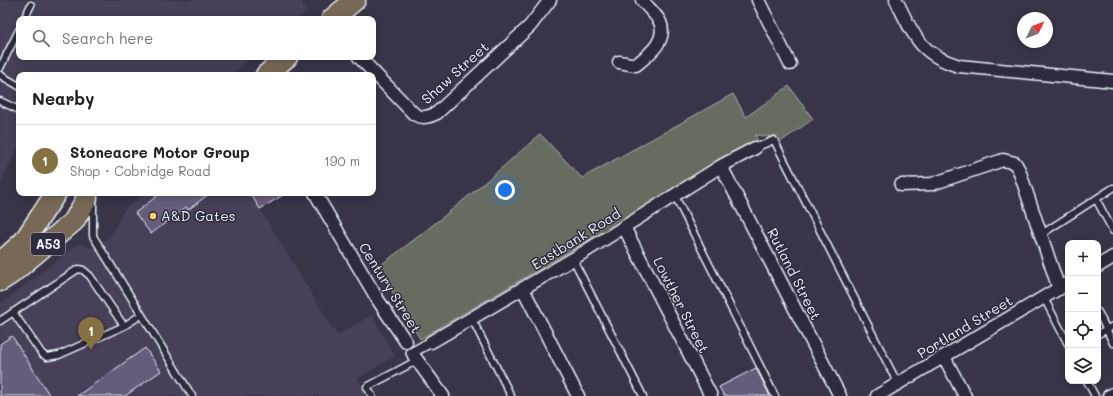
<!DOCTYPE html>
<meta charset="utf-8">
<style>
body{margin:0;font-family:Mali,sans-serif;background:#f2f2f2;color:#222}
.controls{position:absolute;right:12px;bottom:12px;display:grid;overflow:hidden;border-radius:8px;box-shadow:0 2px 10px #0003}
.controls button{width:36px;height:36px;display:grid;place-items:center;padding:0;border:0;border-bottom:1px solid #e0e0e0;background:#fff;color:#222;font:20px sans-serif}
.compass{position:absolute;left:1017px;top:12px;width:36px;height:36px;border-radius:50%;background:#fff;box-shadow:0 2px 10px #0003;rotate:47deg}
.you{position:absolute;left:505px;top:190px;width:14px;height:14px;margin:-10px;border:3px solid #fff;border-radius:50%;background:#1a73e8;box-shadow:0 0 0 6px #1a73e833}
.badge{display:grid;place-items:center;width:26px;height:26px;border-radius:50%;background:#857141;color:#fff;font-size:13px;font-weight:700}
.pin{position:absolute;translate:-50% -33px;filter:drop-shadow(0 1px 2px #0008)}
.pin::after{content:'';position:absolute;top:21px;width:14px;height:12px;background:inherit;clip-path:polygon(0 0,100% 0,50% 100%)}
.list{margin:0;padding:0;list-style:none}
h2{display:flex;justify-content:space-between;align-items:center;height:52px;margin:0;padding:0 16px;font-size:17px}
h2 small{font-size:13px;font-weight:400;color:#767676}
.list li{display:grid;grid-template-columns:26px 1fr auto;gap:12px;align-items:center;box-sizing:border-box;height:72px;padding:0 16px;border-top:1px solid #e0e0e0}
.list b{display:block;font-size:15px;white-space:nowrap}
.list p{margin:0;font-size:13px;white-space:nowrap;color:#767676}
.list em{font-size:13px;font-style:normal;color:#767676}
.icon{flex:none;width:22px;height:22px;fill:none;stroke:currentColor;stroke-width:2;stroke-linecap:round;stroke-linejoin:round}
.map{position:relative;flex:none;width:1113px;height:396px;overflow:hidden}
.search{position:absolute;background:#fff;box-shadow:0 2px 10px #0003;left:16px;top:16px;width:360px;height:44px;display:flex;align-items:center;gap:10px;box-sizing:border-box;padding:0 14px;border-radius:8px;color:#767676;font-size:15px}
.panel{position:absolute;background:#fff;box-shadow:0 2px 10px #0003;left:16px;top:72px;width:360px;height:124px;border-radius:8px}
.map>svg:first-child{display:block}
</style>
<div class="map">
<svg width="1113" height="396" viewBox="0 0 1113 396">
<rect width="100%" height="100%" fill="#3a3449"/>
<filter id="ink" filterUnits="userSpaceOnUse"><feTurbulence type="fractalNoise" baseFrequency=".025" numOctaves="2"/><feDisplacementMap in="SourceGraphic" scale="8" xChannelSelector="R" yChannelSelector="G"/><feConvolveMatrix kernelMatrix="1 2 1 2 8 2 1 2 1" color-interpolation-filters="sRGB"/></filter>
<g filter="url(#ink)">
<path fill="#474058" d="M 0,0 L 300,0 L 307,11 L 297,19 L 19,19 L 19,57 L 252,57 L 231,75 L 19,75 L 19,145 L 0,184 Z
M 146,193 L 256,193 L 252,196 L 337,335 L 372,315 L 395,356 L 358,378 L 367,396 L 0,396 L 0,304 L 79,244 L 92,248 L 111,236 L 124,209 Z"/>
<path fill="#666d60" stroke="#a7afac" d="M 789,86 L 813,119 L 779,143 L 775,137 L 755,135 L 758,141 L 420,339 L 378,267 C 435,225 488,181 540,134 L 582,178 L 733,94 L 746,117 Z"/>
<path fill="#665d7b" stroke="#e8f1f8" d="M 161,193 L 210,193 L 188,210 L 186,207 L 151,234 L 135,213 Z
M 250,193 L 286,193 L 260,209 Z
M 12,336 L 50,396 L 0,396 L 0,344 Z
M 145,348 L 161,371 L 125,396 L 77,396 Z
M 756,368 L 770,396 L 724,396 L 719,387 Z"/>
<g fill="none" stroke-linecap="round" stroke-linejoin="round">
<g stroke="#e8f1f8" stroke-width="9">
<path id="service" d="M 24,19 L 31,5
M 0,68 L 19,30
M 0,75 L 19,86
M 0,101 L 19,110
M 755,148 L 774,140 L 898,384
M 675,196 L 775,396
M 1096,199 L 1113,231
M 93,201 L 93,236 L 192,396
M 1040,235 L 1113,188
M 573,259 L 643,396
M 1044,298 L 1068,344
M 13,312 L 42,354 L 47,357 L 59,355 L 124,326
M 1098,312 L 1113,343
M 472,319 L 511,396
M 0,321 L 78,269 L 83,270 L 90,276 L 124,326 L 141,315
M 1098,334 L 1113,326
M 1087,381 L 1095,396
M 372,396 L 367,387 L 416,361"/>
</g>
<g stroke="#e8f1f8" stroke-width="12">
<path id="pedestrian" d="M 411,353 L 431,342"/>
</g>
<g stroke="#e8f1f8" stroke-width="15">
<path id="minor" d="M 758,0 L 790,64
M 896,0 C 913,34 919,54 959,66 L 1113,81
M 359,57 L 414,114 C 422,119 429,117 437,113 L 530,26 L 550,0
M 619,62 L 636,65 C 648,55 668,41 660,22 C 656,14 647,7 642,0
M 721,166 L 840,396
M 901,185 L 932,184 L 1003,160 L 1015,163 L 1019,170 L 1059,289
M 315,193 L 378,300 L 406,342
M 624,227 L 711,396
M 1098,266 L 1113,257
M 523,289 L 578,396
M 431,342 L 573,259 L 721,166 L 755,148
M 414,356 L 443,396
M 944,357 L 965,396
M 877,396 L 1068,283
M 1109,396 L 1113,394"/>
</g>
<g stroke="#e8f1f8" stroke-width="23">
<path id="trunk" d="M 332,19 L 355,0
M 266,75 L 287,57
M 0,263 L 24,241 L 56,193
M 0,281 L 11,274 L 74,221 L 87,198"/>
</g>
<use href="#service" stroke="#2f2a3d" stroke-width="6"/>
<use href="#pedestrian" stroke="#2f2a3d" stroke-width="9"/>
<use href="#minor" stroke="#2f2a3d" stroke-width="12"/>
<use href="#trunk" stroke="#776954" stroke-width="20"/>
</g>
</g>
<circle fill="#ffd166" stroke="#2f2a3d" stroke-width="1.5" cx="153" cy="216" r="4"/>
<g text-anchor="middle" stroke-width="3" stroke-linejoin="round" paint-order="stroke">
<rect fill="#2f2a3d" stroke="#b0b5c0" stroke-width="1" x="31" y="233" width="34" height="22" rx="3"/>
<g font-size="13" font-weight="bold" fill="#e8f1f8">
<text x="48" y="249">A53</text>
</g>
<g font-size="14" fill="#e8f1f8" stroke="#2f2a3d">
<text transform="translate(455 73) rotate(-42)" y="5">Shaw Street</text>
<text transform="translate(576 239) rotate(-32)" y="5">Eastbank Road</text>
<text transform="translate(794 274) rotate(63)" y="5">Rutland Street</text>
<text transform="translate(390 288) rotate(58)" y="5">Century Street</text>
<text transform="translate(681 305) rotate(63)" y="5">Lowther Street</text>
<text transform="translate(965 327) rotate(-31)" y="5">Portland Street</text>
</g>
<g font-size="14" fill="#e8f1f8" stroke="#2f2a3d" text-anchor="start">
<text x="161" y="221">A&amp;D Gates</text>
</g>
</g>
</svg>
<div class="controls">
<button>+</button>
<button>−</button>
<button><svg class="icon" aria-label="locate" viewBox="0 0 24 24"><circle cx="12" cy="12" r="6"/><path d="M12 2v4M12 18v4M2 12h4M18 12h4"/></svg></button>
<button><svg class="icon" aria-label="layers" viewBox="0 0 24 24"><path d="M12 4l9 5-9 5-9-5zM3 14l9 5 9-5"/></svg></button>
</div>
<svg class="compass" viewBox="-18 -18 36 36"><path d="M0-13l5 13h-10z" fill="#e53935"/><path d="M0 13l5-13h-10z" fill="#767676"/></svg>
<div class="you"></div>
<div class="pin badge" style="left:91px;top:350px">1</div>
<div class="search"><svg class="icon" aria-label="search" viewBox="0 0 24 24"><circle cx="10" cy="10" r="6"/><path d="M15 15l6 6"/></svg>Search here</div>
<section class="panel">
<h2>Nearby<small></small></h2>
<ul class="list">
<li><span class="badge">1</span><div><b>Stoneacre Motor Group</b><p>Shop · Cobridge Road</p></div><em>190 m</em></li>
</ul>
</section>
</div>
